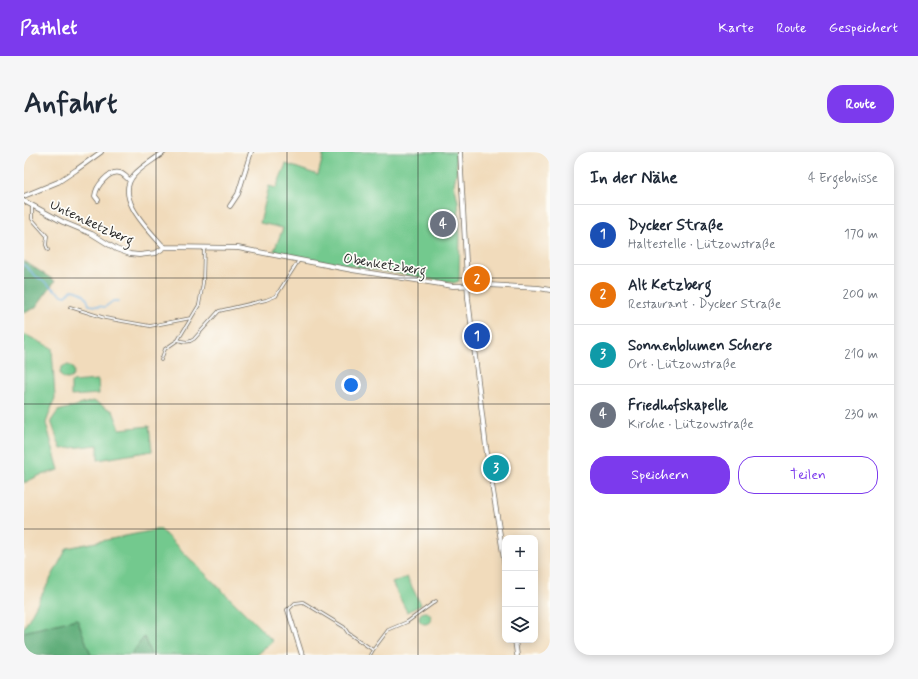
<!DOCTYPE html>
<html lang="de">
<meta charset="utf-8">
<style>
body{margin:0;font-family:Mynerve,sans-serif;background:#f6f6f7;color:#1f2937}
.controls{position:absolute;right:12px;bottom:12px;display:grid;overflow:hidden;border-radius:8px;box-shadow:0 2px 10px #0003}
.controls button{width:36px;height:36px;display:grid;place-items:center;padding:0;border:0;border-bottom:1px solid #e0e1e3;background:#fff;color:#1f2937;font:20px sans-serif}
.you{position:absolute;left:327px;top:233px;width:14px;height:14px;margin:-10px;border:3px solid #fff;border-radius:50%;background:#1a73e8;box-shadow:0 0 0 6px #1a73e833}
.badge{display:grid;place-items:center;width:26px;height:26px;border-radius:50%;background:#7c3aed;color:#fff;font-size:13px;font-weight:700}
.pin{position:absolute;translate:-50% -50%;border:2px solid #fff;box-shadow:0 1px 4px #0006}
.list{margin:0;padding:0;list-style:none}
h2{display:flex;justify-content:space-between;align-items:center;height:52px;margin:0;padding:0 16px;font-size:17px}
h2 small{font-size:13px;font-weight:400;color:#747a83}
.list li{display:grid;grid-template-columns:26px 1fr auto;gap:12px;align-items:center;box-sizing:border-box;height:60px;padding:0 16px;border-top:1px solid #e0e1e3}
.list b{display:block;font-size:15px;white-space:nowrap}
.list p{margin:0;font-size:13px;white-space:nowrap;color:#747a83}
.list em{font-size:13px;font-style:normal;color:#747a83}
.actions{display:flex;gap:8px;padding:12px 16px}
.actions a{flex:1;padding:9px 0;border:1px solid #7c3aed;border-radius:16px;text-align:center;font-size:14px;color:#7c3aed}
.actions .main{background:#7c3aed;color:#fff}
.icon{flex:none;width:22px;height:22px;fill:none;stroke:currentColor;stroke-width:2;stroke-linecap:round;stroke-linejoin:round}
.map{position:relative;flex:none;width:526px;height:503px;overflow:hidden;border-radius:16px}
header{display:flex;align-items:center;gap:24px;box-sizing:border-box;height:56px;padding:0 20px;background:#7c3aed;color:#fff}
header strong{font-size:19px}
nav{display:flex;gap:22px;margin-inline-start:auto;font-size:14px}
.intro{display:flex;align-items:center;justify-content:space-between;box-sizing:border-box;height:96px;padding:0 24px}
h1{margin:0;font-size:28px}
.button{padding:10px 18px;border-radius:16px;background:#7c3aed;color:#fff;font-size:14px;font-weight:700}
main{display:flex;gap:24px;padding:0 24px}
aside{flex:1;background:#fff;border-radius:16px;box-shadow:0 2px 10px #0003}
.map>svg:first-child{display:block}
</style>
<header>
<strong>Pathlet</strong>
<nav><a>Karte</a><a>Route</a><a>Gespeichert</a></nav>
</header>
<div class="intro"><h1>Anfahrt</h1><a class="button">Route</a></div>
<main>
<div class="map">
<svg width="526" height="503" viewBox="0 0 526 503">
<rect width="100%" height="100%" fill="#fdfcf7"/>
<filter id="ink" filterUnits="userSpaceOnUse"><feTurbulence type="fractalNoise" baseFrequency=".025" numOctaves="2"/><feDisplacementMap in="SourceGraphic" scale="8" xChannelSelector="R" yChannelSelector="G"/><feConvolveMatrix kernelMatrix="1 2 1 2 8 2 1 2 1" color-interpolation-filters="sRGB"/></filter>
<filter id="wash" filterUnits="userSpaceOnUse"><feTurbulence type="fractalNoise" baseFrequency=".012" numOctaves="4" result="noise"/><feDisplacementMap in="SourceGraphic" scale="16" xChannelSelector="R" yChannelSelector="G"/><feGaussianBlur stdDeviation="0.9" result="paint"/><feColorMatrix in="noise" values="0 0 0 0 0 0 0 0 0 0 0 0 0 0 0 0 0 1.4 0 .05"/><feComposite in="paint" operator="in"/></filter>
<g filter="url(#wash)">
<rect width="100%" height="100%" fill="#f1dbbb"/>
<path fill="#73c98e" stroke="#4f7a5c" d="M 300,0 L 431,0 L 433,18 L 430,32 L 434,49 L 436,83 L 435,129 L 430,131 L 278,106 L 250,99 L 259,76 L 236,71 L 245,34 L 252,36 L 262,12 L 294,23 Z
M 0,182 L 28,196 L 31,246 L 22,271 L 35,318 L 14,324 L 0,331 Z
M36 220a7 7 0 1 1 14 0a7 7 0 1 1-14 0Z
M 74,228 L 75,242 L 47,244 L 47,230 Z
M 69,249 L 89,259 L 96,277 L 125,274 L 128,299 L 74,308 L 74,293 L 37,297 L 27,269 L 34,259 Z
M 136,377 L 249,489 L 233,503 L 127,503 L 120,485 L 107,503 L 67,503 L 53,467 L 0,480 L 0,476 L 43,396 Z
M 383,425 L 397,453 L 383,460 L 368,431 Z
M395 466a6 6 0 1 1 12 0a6 6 0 1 1-12 0Z"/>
<path fill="#5ead79" stroke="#446c52" d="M 0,109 L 31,129 L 11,156 L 0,161 Z
M 53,467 L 67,503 L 0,503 L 0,480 Z
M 120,485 L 127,503 L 107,503 Z"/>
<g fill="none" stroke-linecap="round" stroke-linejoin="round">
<path stroke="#6cb0e2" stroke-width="1.5" d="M 0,113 L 13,125 L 38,143 L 42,144 L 48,138 C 57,139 63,144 65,153 L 81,155 L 89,149 L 94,149"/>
</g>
</g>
<g filter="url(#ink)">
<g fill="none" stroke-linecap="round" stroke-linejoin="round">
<g stroke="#70695d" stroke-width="3.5">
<path id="service" d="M 8,55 L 8,67 L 23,84 L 22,93 L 24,98
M 180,96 L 179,131 L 175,153 L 154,188 C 160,190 165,191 170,187 L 195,159 L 242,148 L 252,144 L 275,108
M 46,155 L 81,166 L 126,174 L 167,166
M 137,208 L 141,197 L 154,188
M 466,312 L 483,312
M 264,458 L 271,451 L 279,450 L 320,475 L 324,481 L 349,498 L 346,503
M 349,498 L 364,478 L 383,470 L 412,449"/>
</g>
<g stroke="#70695d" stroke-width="5.5">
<path id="minor" d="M 140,0 C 130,8 118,14 110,23 C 90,45 124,77 138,93 L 141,95
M 436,0 L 444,146 L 462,295 L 481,414
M 0,44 L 34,30 L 52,18 L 77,0
M 74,48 L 71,44 C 72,34 85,18 96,21 C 100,22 103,26 106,29
M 0,49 L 39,70 L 68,82 L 92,97 L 106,102 L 115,103 L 132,101 L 141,95
M 206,54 L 214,42 L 227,0
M 141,95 L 214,96 L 328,118 L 429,134 L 464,133 L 515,136 L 526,138
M 264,458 L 278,503
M 491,488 L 493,503"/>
</g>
<use href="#service" stroke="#fff" stroke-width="2"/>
<use href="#minor" stroke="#fff" stroke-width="4"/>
</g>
</g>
<path fill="none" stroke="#2b2b2b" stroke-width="1" stroke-opacity="0.55" d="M 132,0 L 132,503M 263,0 L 263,503M 394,0 L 394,503M 0,126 L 526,126M 0,252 L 526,252M 0,377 L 526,377"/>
<g text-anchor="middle" stroke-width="3.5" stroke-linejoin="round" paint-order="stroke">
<g font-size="14" fill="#2b2b2b" stroke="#fdfcf7">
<text transform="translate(68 70) rotate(25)" y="5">Untenketzberg</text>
<text transform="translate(361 112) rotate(9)" y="5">Obenketzberg</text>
</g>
</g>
</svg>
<div class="controls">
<button>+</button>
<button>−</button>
<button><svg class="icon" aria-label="layers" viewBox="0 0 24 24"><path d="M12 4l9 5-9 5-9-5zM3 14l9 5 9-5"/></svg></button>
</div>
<div class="you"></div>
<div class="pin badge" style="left:453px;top:184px;background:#1a4fb4">1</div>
<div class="pin badge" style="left:453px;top:127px;background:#e8710a">2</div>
<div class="pin badge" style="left:472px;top:316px;background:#0f9aa8">3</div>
<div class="pin badge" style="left:419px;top:72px;background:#6b7280">4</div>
</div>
<aside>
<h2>In der Nähe<small>4 Ergebnisse</small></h2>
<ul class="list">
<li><span class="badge" style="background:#1a4fb4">1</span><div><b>Dycker Straße</b><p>Haltestelle · Lützowstraße</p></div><em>170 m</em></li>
<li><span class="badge" style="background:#e8710a">2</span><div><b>Alt Ketzberg</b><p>Restaurant · Dycker Straße</p></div><em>200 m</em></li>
<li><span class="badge" style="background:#0f9aa8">3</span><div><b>Sonnenblumen Schere</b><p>Ort · Lützowstraße</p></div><em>210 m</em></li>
<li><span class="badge" style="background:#6b7280">4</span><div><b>Friedhofskapelle</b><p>Kirche · Lützowstraße</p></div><em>230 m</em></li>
</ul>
<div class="actions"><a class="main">Speichern</a><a>Teilen</a></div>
</aside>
</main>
